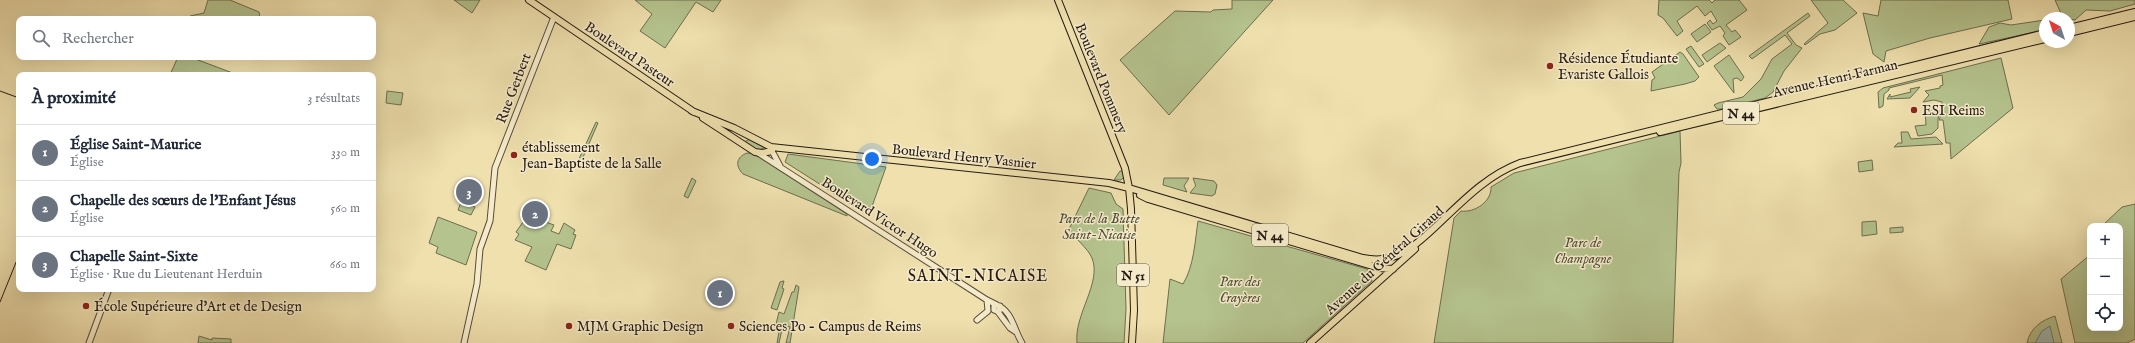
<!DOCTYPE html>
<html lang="fr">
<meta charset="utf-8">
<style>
body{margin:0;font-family:"IM FELL English",serif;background:#f6f6f7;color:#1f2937}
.controls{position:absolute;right:12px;bottom:12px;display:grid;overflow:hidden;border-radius:8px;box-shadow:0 4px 16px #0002}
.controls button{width:36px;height:36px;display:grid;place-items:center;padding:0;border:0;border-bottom:1px solid #e0e1e3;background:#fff;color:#1f2937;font:20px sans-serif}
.compass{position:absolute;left:2039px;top:12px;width:36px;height:36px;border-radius:50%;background:#fff;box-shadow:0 4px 16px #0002;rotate:321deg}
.you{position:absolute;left:872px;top:159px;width:14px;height:14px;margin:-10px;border:3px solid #fff;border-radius:50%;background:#1a73e8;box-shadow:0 0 0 6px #1a73e833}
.badge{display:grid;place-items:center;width:26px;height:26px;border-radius:50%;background:#0f766e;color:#fff;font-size:13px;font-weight:700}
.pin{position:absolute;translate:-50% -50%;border:2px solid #fff;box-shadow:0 1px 4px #0006}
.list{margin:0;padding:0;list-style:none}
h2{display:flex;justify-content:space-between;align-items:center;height:52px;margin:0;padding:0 16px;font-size:17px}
h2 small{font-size:13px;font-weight:400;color:#747a83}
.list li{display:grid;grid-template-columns:26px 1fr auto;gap:12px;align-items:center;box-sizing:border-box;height:56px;padding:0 16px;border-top:1px solid #e0e1e3}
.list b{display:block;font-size:15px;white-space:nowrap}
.list p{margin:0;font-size:13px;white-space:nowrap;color:#747a83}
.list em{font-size:13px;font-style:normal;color:#747a83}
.icon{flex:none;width:22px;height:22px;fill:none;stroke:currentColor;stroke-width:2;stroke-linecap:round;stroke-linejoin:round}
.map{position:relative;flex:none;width:2135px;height:343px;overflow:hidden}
.search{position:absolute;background:#fff;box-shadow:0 4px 16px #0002;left:16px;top:16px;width:360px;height:44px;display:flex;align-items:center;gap:10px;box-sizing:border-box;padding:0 14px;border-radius:8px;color:#747a83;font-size:15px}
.panel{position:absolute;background:#fff;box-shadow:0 4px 16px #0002;left:16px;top:72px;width:360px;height:220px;border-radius:8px}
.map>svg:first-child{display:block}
</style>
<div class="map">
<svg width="2135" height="343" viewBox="0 0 2135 343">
<rect width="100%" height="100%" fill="#efe0ae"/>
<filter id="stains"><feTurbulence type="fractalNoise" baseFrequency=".005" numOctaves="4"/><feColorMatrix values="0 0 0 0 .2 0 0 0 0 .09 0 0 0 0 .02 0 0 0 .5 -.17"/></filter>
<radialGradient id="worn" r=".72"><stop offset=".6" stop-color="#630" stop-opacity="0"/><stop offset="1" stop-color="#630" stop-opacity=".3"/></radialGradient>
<path fill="#b5c38e" stroke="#6c6e50" d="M 208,0 L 230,0 L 259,12 L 260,19 L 189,18 L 190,16 L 204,13 Z
M 454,0 L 480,0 L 472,13 Z
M 635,0 L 721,0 L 713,12 L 696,2 L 665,48 L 640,31 L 652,14 Z
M 1232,0 L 1273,0 L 1169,115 L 1120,60 L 1175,11 L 1211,12 L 1213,10 L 1232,9 Z
M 1659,0 L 1709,0 L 1712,3 L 1715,0 L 1739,0 L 1747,10 L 1726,25 L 1732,32 L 1735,30 L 1741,37 L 1729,45 L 1723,36 L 1725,33 L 1720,26 L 1712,30 L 1707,23 L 1710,20 L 1713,24 L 1717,21 L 1711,11 L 1705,16 L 1697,6 L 1677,21 L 1683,31 L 1677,36 L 1663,18 L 1658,15 Z
M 1811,0 L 1843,0 L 1857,13 L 1835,30 L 1820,34 L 1805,45 L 1804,44 L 1828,23 Z
M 1881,0 L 2008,0 L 2012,19 L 1930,38 L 1886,51 L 1884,62 L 1873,54 L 1863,13 L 1878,16 Z
M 2055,0 L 2135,0 L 2135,4 L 2110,11 L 2086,10 L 2075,20 L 2063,18 Z
M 1808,13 L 1810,16 L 1787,33 L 1796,45 L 1802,48 L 1784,71 L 1773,92 L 1765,98 L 1721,109 L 1717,109 L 1714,105 L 1718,103 L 1743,97 L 1761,79 L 1772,59 L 1792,44 L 1785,35 L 1752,59 L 1749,56 Z
M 2045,20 L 2045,30 L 1979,44 L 1989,27 L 2000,23 L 2011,25 Z
M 1705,24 L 1711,32 L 1697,42 L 1691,34 Z
M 1720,43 L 1726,48 L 1707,62 L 1702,55 Z
M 1691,46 L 1704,64 L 1699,67 L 1686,49 Z
M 1680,52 L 1683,54 L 1699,77 L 1695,81 L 1685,84 L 1651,91 L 1652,80 L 1655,78 L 1652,72 Z
M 1729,55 L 1744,77 L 1741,81 L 1737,78 L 1733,79 L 1734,93 L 1714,66 Z
M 180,57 L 190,57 L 238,75 L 192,75 L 188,73 L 170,75 L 177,59 Z
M 2001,58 L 2013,108 L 1951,159 L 1950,143 L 1946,143 L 1943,120 L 1939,120 L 1943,110 L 1942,102 L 1934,100 L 1923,102 L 1929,95 L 1925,91 L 1940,88 L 1940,86 L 1943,85 L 1942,75 L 1889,88 L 1889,90 L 1884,94 L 1883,106 L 1879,108 L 1878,92 L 1883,88 Z
M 1920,87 L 1910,98 L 1887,99 L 1890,94 L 1890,97 L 1911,92 L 1910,89 Z
M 387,91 L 403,93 L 401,105 L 386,103 Z
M 1925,111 L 1940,111 L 1938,119 L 1938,128 L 1932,134 L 1918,136 L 1915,126 L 1926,125 Z
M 596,122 L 598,123 L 581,162 L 578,161 Z
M 1680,131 L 1681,163 L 1679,172 L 1673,343 L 1434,343 L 1454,218 L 1461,211 C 1475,213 1492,201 1491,187 L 1514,173 Z
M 1901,132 L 1908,132 L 1911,139 L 1936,137 L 1943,144 L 1894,147 L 1898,143 L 1902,143 Z
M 750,139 L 764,145 L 763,149 L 757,150 L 744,142 Z
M 747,153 L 755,154 L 847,214 L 847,216 L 743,174 C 735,166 736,157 747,153 Z
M 788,154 L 886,167 L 869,215 L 870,212 L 867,210 L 865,213 L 785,162 Z
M 1872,160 L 1873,170 L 1859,172 L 1858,162 Z
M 1120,171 L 1123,171 L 1124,177 L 1121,180 L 1114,180 Z
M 692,178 L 696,181 L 688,198 L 684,196 Z
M 1164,178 L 1189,178 L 1184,186 L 1187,192 L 1163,185 Z
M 1193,178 L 1214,181 L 1217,185 L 1215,194 L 1212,196 L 1190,193 C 1196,184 1197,189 1193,178 Z
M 1089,188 L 1111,193 L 1116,204 L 1123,209 L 1126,309 L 1124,343 L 1077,343 C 1074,314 1102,283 1092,258 C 1087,247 1075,239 1069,229 Z
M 461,202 L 475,207 L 471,215 L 458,210 Z
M 2135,204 L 2135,339 L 2127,343 L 2075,343 L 2061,279 L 2090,255 L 2090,328 L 2120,328 L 2120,226 L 2102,226 L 2122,207 Z
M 438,217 L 477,232 L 466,265 L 436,253 L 438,247 L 429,243 Z
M 537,219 L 554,225 L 551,231 L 559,234 L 564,223 L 575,230 L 573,234 L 576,235 L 571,249 L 557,244 L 546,270 L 525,261 L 532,247 L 515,240 L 519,234 L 516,232 L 523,222 L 534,225 Z
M 1198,221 L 1367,269 L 1372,281 L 1303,343 L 1163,343 L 1170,279 L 1183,284 C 1194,266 1195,241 1198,221 Z
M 1876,221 L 1877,234 L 1862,236 L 1862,222 Z
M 1903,227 L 1903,232 L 1890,233 L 1890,228 Z
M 783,281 L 784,281 L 782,288 L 784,289 L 777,310 L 771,308 L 780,282 Z
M 796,285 L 799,287 L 790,343 L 786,343 L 790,327 L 783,325 L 779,343 L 777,343 L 780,326 L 776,324 L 779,312 L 784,314 L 792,292 L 794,292 Z
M 2055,316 L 2062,343 L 2027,343 C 2030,328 2042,320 2055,316 Z
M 199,336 L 212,340 L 212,338 L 231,339 L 231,343 L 198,343 Z"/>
<path fill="#9ebab5" stroke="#6d7a74" d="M 2050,326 L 2054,343 L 2035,343 L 2042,331 Z"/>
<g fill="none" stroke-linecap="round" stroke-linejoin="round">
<g stroke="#574c3a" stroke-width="7">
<path id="minor" d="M 772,151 L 780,166
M 758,153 L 987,300 L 997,305
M 1000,306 L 999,312 L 994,310 L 994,306 L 997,305 C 1012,311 1014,330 1022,343
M 998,312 L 1010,328 L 1016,332
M 977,320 L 988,311 L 987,300
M 89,343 L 109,289
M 464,343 L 477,284 L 480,249 L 490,221 L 495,168 L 554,17"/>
</g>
<g stroke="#241a13" stroke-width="8">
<path id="major" d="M 529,0 L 694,112
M 1058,0 L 1125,168 L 1129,188 L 1131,209 L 1134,310 L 1132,343
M 2069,28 L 2135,12
M 2069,33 L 2135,17
M 692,111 L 734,128 L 771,147 L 1109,183 L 1129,188 L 1363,258 C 1377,261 1392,259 1404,252 C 1415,246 1424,237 1433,229 C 1460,204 1485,176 1520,163 L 2045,33
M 703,118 L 755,152 L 762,153 L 772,151 L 771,147
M 1660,132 L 2045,39
M 1140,195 L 1148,199 L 1379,268 L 1393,269
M 1310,343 L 1415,249"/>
</g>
<use href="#minor" stroke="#f5ebca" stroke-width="5"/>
<use href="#major" stroke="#efe0ae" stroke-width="6"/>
<path stroke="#241a13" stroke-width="1" d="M 0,91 L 19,98
M 0,302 L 19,255"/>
</g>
<g fill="#8f2418" stroke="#f5ebca" stroke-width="1.5">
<circle cx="1550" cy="66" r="4"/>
<circle cx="1914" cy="110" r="4"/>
<circle cx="514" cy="155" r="4"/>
<circle cx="86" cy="306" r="4"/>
<circle cx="569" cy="326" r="4"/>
<circle cx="731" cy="326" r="4"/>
</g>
<g text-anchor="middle" stroke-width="3" stroke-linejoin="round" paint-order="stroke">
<g fill="#f5ebca" stroke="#63594a" stroke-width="1">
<rect x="1723" y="102" width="36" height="22" rx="3"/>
<rect x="1252" y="224" width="36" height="22" rx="3"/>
<rect x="1117" y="264" width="32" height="22" rx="3"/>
</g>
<g font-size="13" font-weight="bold" fill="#241a13">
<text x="1741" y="118">N 44</text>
<text x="1270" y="240">N 44</text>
<text x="1133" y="280">N 51</text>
</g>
<g font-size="14" fill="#241a13" stroke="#f5ebca">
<text transform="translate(630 54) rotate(34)" y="5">Boulevard Pasteur</text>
<text transform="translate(1102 78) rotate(68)" y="5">Boulevard Pommery</text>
<text transform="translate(1835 78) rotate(-13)" y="5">Avenue Henri Farman</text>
<text transform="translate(513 88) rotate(-69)" y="5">Rue Gerbert</text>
<text transform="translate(964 156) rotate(6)" y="5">Boulevard Henry Vasnier</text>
<text transform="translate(880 217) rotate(33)" y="5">Boulevard Victor Hugo</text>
<text transform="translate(1384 260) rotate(-42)" y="5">Avenue du Général Giraud</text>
</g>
<g font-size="14" fill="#241a13" stroke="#f5ebca" text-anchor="start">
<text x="1558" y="63">Résidence Étudiante<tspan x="1558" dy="16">Evariste Gallois</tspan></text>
<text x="1922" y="115">ESI Reims</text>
<text x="522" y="152">établissement<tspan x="522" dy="16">Jean-Baptiste de la Salle</tspan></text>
<text x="94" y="311">École Supérieure d'Art et de Design</text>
<text x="577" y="331">MJM Graphic Design</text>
<text x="739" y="331">Sciences Po - Campus de Reims</text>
</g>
<g font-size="14" font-style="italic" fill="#504d38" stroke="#f5ebca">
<text x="1099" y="223">Parc de la Butte<tspan x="1099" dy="16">Saint-Nicaise</tspan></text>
<text x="1583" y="247">Parc de<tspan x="1583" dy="16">Champagne</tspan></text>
<text x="1240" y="286">Parc des<tspan x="1240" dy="16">Crayères</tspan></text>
</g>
<g font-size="16" letter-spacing="1" fill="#241a13" stroke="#f5ebca">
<text x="978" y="281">SAINT-NICAISE</text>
</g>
</g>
<rect width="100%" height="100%" filter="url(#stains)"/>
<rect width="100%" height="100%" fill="url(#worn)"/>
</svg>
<div class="controls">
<button>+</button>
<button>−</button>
<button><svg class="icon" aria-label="locate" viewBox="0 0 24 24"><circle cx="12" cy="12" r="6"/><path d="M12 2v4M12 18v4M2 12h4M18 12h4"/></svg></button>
</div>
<svg class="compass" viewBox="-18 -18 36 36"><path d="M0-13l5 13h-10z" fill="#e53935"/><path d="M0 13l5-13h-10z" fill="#747a83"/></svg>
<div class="you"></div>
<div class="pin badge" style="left:720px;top:293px;background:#6b7280">1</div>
<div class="pin badge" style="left:535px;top:214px;background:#6b7280">2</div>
<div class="pin badge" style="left:469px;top:192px;background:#6b7280">3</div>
<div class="search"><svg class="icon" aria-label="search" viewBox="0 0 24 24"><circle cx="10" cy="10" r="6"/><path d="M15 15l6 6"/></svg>Rechercher</div>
<section class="panel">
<h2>À proximité<small>3 résultats</small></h2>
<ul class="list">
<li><span class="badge" style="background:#6b7280">1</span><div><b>Église Saint-Maurice</b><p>Église</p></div><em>330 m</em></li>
<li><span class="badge" style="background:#6b7280">2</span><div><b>Chapelle des sœurs de l'Enfant Jésus</b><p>Église</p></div><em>560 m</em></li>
<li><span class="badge" style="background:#6b7280">3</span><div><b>Chapelle Saint-Sixte</b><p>Église · Rue du Lieutenant Herduin</p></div><em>660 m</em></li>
</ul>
</section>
</div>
